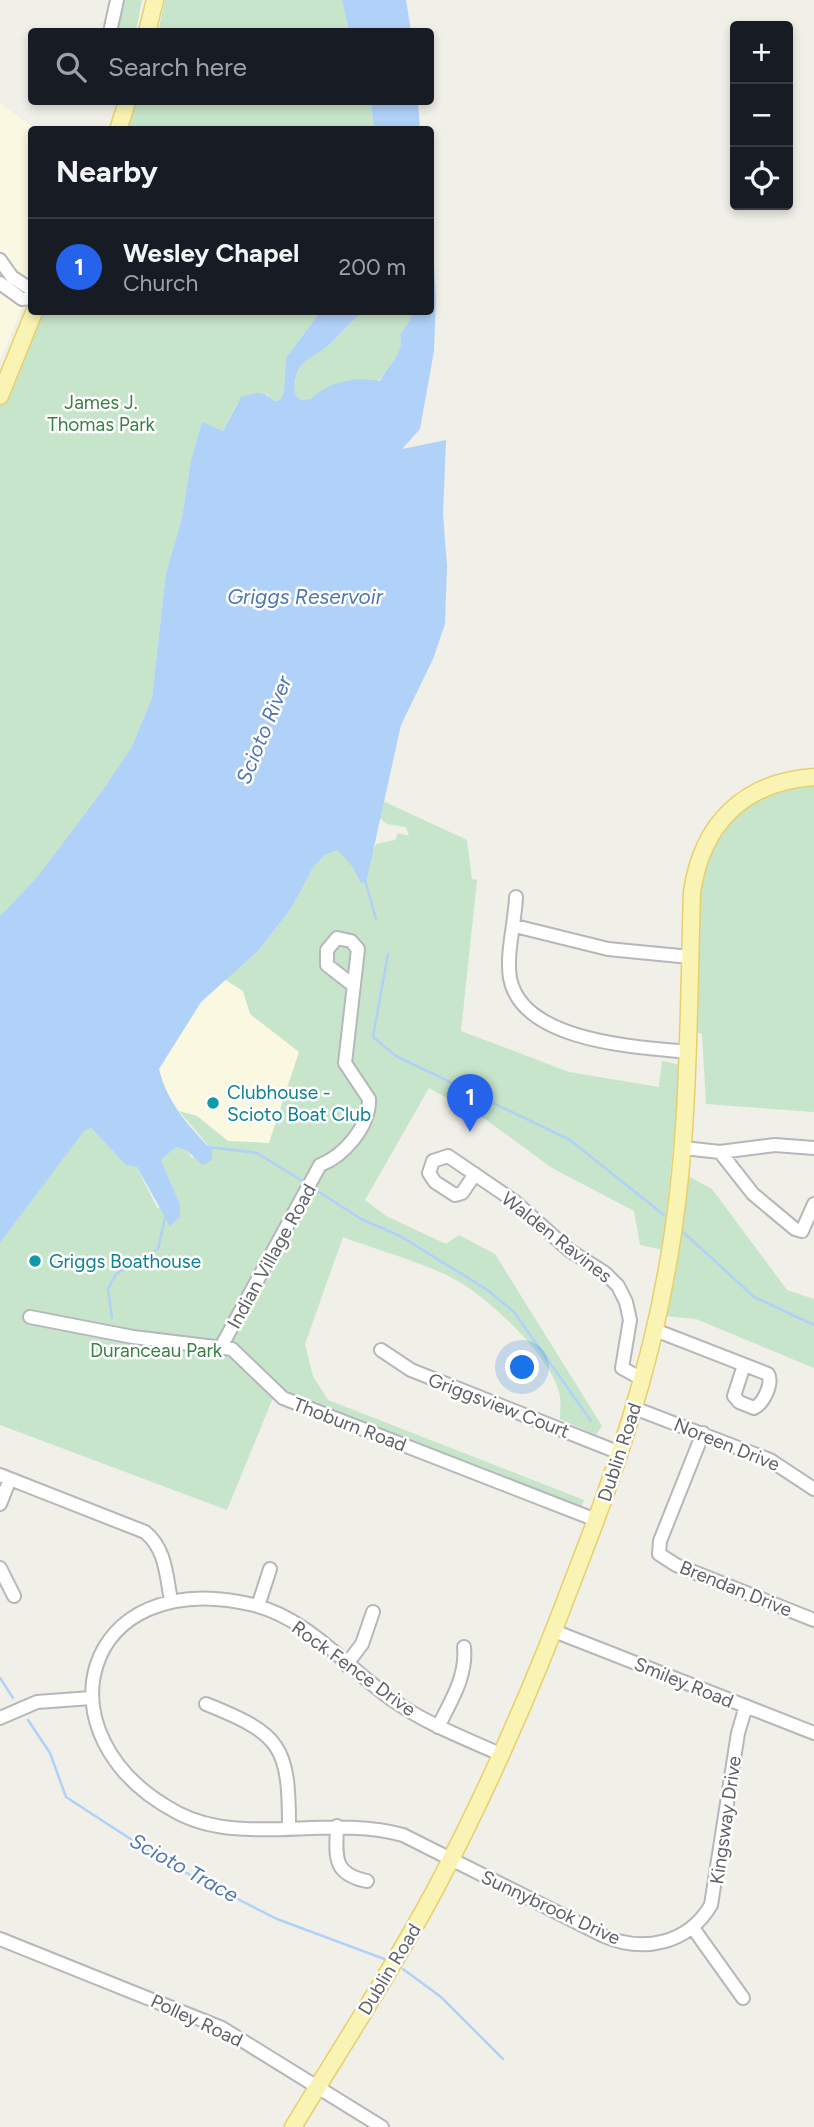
<!DOCTYPE html>
<meta charset="utf-8">
<style>
body{margin:0;font-family:Figtree,sans-serif;background:#20242c;color:#f1f3f6}
.controls{position:absolute;right:21px;top:21px;display:grid;overflow:hidden;border-radius:7px;box-shadow:0 4px 10px #0003}
.controls button{width:63px;height:63px;display:grid;place-items:center;padding:0;border:0;border-bottom:2px solid #363941;background:#171b24;color:#f1f3f6;font:35px sans-serif}
.you{position:absolute;left:523px;top:1368px;width:24px;height:24px;margin:-18px;border:5px solid #fff;border-radius:50%;background:#1a73e8;box-shadow:0 0 0 10px #1a73e833}
.badge{display:grid;place-items:center;width:46px;height:46px;border-radius:50%;background:#2563eb;color:#fff;font-size:23px;font-weight:700}
.pin{position:absolute;translate:-50% -58px;filter:drop-shadow(0 2px 4px #0008)}
.pin::after{content:'';position:absolute;top:37px;width:24px;height:21px;background:inherit;clip-path:polygon(0 0,100% 0,50% 100%)}
.list{margin:0;padding:0;list-style:none}
h2{display:flex;justify-content:space-between;align-items:center;height:91px;margin:0;padding:0 28px;font-size:30px}
h2 small{font-size:23px;font-weight:400;color:#9ea1a6}
.list li{display:grid;grid-template-columns:46px 1fr auto;gap:21px;align-items:center;box-sizing:border-box;height:98px;padding:0 28px;border-top:2px solid #363941}
.list b{display:block;font-size:26px;white-space:nowrap}
.list p{margin:0;font-size:23px;white-space:nowrap;color:#9ea1a6}
.list em{font-size:23px;font-style:normal;color:#9ea1a6}
.icon{flex:none;width:38px;height:38px;fill:none;stroke:currentColor;stroke-width:2;stroke-linecap:round;stroke-linejoin:round}
.map{position:relative;flex:none;width:814px;height:2127px;overflow:hidden}
.search{position:absolute;background:#171b24;box-shadow:0 4px 10px #0003;left:28px;top:28px;width:406px;height:77px;display:flex;align-items:center;gap:18px;box-sizing:border-box;padding:0 24px;border-radius:7px;color:#9ea1a6;font-size:26px}
.panel{position:absolute;background:#171b24;box-shadow:0 4px 10px #0003;left:28px;top:126px;width:406px;height:189px;border-radius:7px}
.map>svg:first-child{display:block}
</style>
<div class="map">
<svg width="814" height="2127" viewBox="0 0 814 2127">
<rect width="100%" height="100%" fill="#f0efe8"/>
<path fill="#fbf8e1" d="M 0,103 L 36,129 L 32,130 L 31,288 L 0,359 Z
M 224,979 L 243,991 L 250,1014 L 299,1052 L 269,1143 L 228,1141 L 197,1116 L 179,1111 L 165,1093 L 159,1069 L 201,1002 Z"/>
<path fill="#c7e5ca" d="M 123,0 L 142,0 L 136,31 L 115,32 Z
M 165,0 L 342,0 L 349,31 L 158,32 Z
M 127,102 L 371,102 L 374,129 L 118,130 Z
M 34,312 L 320,312 L 286,358 L 284,392 L 280,400 L 274,401 L 267,394 L 237,403 L 223,431 L 202,423 L 191,460 L 182,518 L 166,573 L 152,698 L 131,748 L 102,791 L 38,876 L 0,916 L 0,396 Z
M 365,312 L 412,312 L 410,320 L 400,335 C 405,354 387,365 379,381 C 351,374 330,398 301,400 L 295,394 C 293,358 313,360 332,342 C 343,331 351,320 365,312 Z
M 814,777 L 814,1112 L 706,1104 L 702,1034 L 688,1029 L 696,864 L 735,806 Z
M 372,796 L 467,840 L 472,879 L 477,880 L 461,1031 L 569,1072 L 659,1087 L 662,1061 L 681,1065 L 663,1250 L 640,1245 L 634,1211 L 552,1168 L 485,1119 L 429,1088 L 365,1200 L 386,1216 L 446,1244 L 459,1235 L 495,1254 L 602,1426 L 596,1435 L 560,1419 C 560,1412 561,1404 560,1397 C 554,1358 488,1297 454,1279 C 420,1261 379,1251 343,1237 L 305,1344 L 313,1376 L 328,1400 L 584,1500 L 580,1510 L 275,1393 L 227,1510 L 0,1425 L 0,1243 L 84,1130 L 91,1128 L 126,1165 L 137,1167 L 157,1208 L 180,1204 L 161,1160 L 176,1147 L 186,1150 L 192,1158 L 212,1150 L 179,1111 L 197,1116 L 228,1141 L 269,1143 L 299,1052 L 250,1014 L 243,991 L 224,979 L 259,950 L 292,907 L 314,866 L 325,855 L 337,850 L 354,867 L 359,882 L 376,844 L 395,840 L 398,833 L 409,836 L 406,827 L 387,824 L 373,813 Z
M 686,1175 L 712,1189 L 787,1290 L 814,1299 L 814,1368 L 696,1319 L 664,1316 Z"/>
<path fill="#b0d1f8" d="M 342,0 L 406,0 L 411,31 L 349,31 Z
M 371,102 L 418,102 L 420,129 L 374,129 Z
M 431,216 L 436,297 L 434,351 L 420,429 L 402,449 L 446,440 L 443,514 L 447,566 L 445,624 L 433,659 L 401,725 L 366,883 L 360,882 L 353,867 L 337,850 L 325,855 L 314,866 L 292,907 L 259,950 L 201,1002 L 159,1069 C 167,1102 188,1126 212,1150 L 212,1160 L 203,1165 L 186,1150 L 176,1147 L 161,1160 L 180,1204 L 180,1217 L 170,1226 L 137,1167 L 126,1165 L 91,1128 L 84,1131 L 0,1243 L 0,916 L 38,876 L 102,791 L 131,748 L 152,698 L 166,573 L 182,518 L 191,460 L 202,422 L 223,431 L 241,397 C 255,393 263,390 274,401 L 280,400 L 284,392 L 286,358 L 320,312 L 365,312 C 351,320 343,331 332,342 C 314,360 292,358 295,394 L 301,400 L 311,399 C 329,381 356,376 380,381 C 387,365 405,354 400,335 L 410,320 L 412,312 L 430,312 Z"/>
<g fill="none" stroke-linecap="round" stroke-linejoin="round">
<path stroke="#b0d1f8" stroke-width="2.5" d="M 366,883 L 376,919
M 388,954 L 373,1037 L 396,1056 L 570,1140 L 664,1215
M 208,1147 L 257,1153 L 304,1182
M 313,1188 L 361,1219 L 400,1236 L 486,1289 L 514,1312 L 591,1421
M 682,1231 L 754,1297 L 814,1325
M 112,1318 L 108,1289 L 116,1274 L 158,1249 L 165,1218
M 0,1678 L 13,1698
M 28,1720 L 50,1753 L 66,1797 L 169,1864 L 277,1919 L 387,1960
M 403,1969 L 441,1997 L 503,2059"/>
<g stroke="#b5b7bb" stroke-width="16">
<path id="minor" d="M 110,32 L 117,0
M 0,260 L 12,277 L 32,290
M 0,283 L 22,299 L 32,298
M 516,897 C 515,923 506,953 510,978 C 522,1042 637,1047 688,1052
M 515,926 L 608,949 L 690,957
M 684,1148 L 720,1152 L 775,1145 L 814,1148
M 720,1152 L 753,1194 L 795,1229 L 802,1231 L 814,1204
M 475,1174 L 462,1193 L 455,1195 L 435,1182 L 429,1173 L 433,1161 L 448,1156 L 514,1201 L 569,1250 L 605,1273 L 618,1286 L 626,1302 L 630,1320 L 622,1368 L 642,1379
M 30,1317 L 133,1337 L 232,1349 L 283,1398 L 596,1520
M 655,1330 L 768,1374 C 773,1383 764,1403 754,1408 L 739,1402 L 734,1396 L 744,1365
M 221,1347 L 320,1165 C 344,1156 370,1126 369,1099 L 345,1063 L 358,949 L 351,941 L 337,938 L 327,950 L 327,965 L 354,986
M 381,1350 L 411,1370 L 620,1453
M 634,1408 L 770,1460 L 814,1489
M 703,1433 L 660,1541 L 659,1554 L 676,1565 L 814,1620
M 0,1475 L 145,1532 C 166,1549 166,1575 171,1600
M 0,1504 L 10,1479
M 0,1568 L 14,1596
M 258,1606 L 270,1569
M 554,1631 L 814,1733
M 346,1665 L 362,1644 L 373,1612
M 206,1704 C 281,1734 289,1746 289,1826
M 0,1718 L 37,1702 L 91,1698
M 438,1727 C 451,1701 467,1676 464,1647
M 502,1755 C 467,1739 429,1725 397,1703 C 351,1672 310,1619 254,1605 C 81,1563 33,1737 178,1813 C 242,1847 331,1814 403,1835 L 604,1936 C 643,1953 688,1944 711,1905 L 738,1733 L 746,1706
M 337,1826 C 336,1856 332,1874 367,1881
M 693,1928 L 743,1998
M 0,1939 L 222,2028 L 382,2127"/>
</g>
<g stroke="#e6d06b" stroke-width="19">
<path id="major" d="M 147,32 L 155,0
M 118,130 L 127,102
M 0,396 L 34,312
M 293,2127 C 341,2048 392,1970 436,1888 C 491,1784 537,1677 578,1567 C 616,1470 649,1372 667,1269 C 690,1145 688,1018 692,892 C 702,824 743,782 814,777"/>
</g>
<use href="#minor" stroke="#fff" stroke-width="12"/>
<use href="#major" stroke="#f9f4b4" stroke-width="16"/>
</g>
<g fill="#0f9aa8" stroke="#fff" stroke-width="2.5">
<circle cx="213" cy="1103" r="7"/>
<circle cx="35" cy="1261" r="7"/>
</g>
<g text-anchor="middle" stroke-width="5" stroke-linejoin="round" paint-order="stroke">
<g font-size="19" fill="#3c8046" stroke="#fff">
<text x="101" y="409">James J.<tspan x="101" dy="22">Thomas Park</tspan></text>
<text x="156" y="1357">Duranceau Park</text>
</g>
<g font-size="19" fill="#0d838f" stroke="#fff" text-anchor="start">
<text x="227" y="1099">Clubhouse -<tspan x="227" dy="22">Scioto Boat Club</tspan></text>
<text x="49" y="1268">Griggs Boathouse</text>
</g>
<g font-size="19" fill="#5f6267" stroke="#fff">
<text transform="translate(557 1237) rotate(38)" y="7">Walden Ravines</text>
<text transform="translate(271 1256) rotate(-61)" y="7">Indian Village Road</text>
<text transform="translate(499 1405) rotate(21)" y="7">Griggsview Court</text>
<text transform="translate(350 1424) rotate(21)" y="7">Thoburn Road</text>
<text transform="translate(727 1444) rotate(22)" y="7">Noreen Drive</text>
<text transform="translate(619 1452) rotate(-72)" y="7">Dublin Road</text>
<text transform="translate(736 1588) rotate(22)" y="7">Brendan Drive</text>
<text transform="translate(354 1668) rotate(36)" y="7">Rock Fence Drive</text>
<text transform="translate(684 1682) rotate(22)" y="7">Smiley Road</text>
<text transform="translate(725 1820) rotate(-82)" y="7">Kingsway Drive</text>
<text transform="translate(551 1907) rotate(25)" y="7">Sunnybrook Drive</text>
<text transform="translate(389 1969) rotate(-59)" y="7">Dublin Road</text>
<text transform="translate(197 2020) rotate(25)" y="7">Polley Road</text>
</g>
<g font-size="21" font-style="italic" fill="#5076b2" stroke="#fff">
<text x="305" y="604">Griggs Reservoir</text>
<text transform="translate(264 730) rotate(-68)" y="7">Scioto River</text>
<text transform="translate(184 1868) rotate(29)" y="7">Scioto Trace</text>
</g>
</g>
</svg>
<div class="controls">
<button>+</button>
<button>−</button>
<button><svg class="icon" aria-label="locate" viewBox="0 0 24 24"><circle cx="12" cy="12" r="6"/><path d="M12 2v4M12 18v4M2 12h4M18 12h4"/></svg></button>
</div>
<div class="you"></div>
<div class="pin badge" style="left:470px;top:1132px">1</div>
<div class="search"><svg class="icon" aria-label="search" viewBox="0 0 24 24"><circle cx="10" cy="10" r="6"/><path d="M15 15l6 6"/></svg>Search here</div>
<section class="panel">
<h2>Nearby<small></small></h2>
<ul class="list">
<li><span class="badge">1</span><div><b>Wesley Chapel</b><p>Church</p></div><em>200 m</em></li>
</ul>
</section>
</div>
